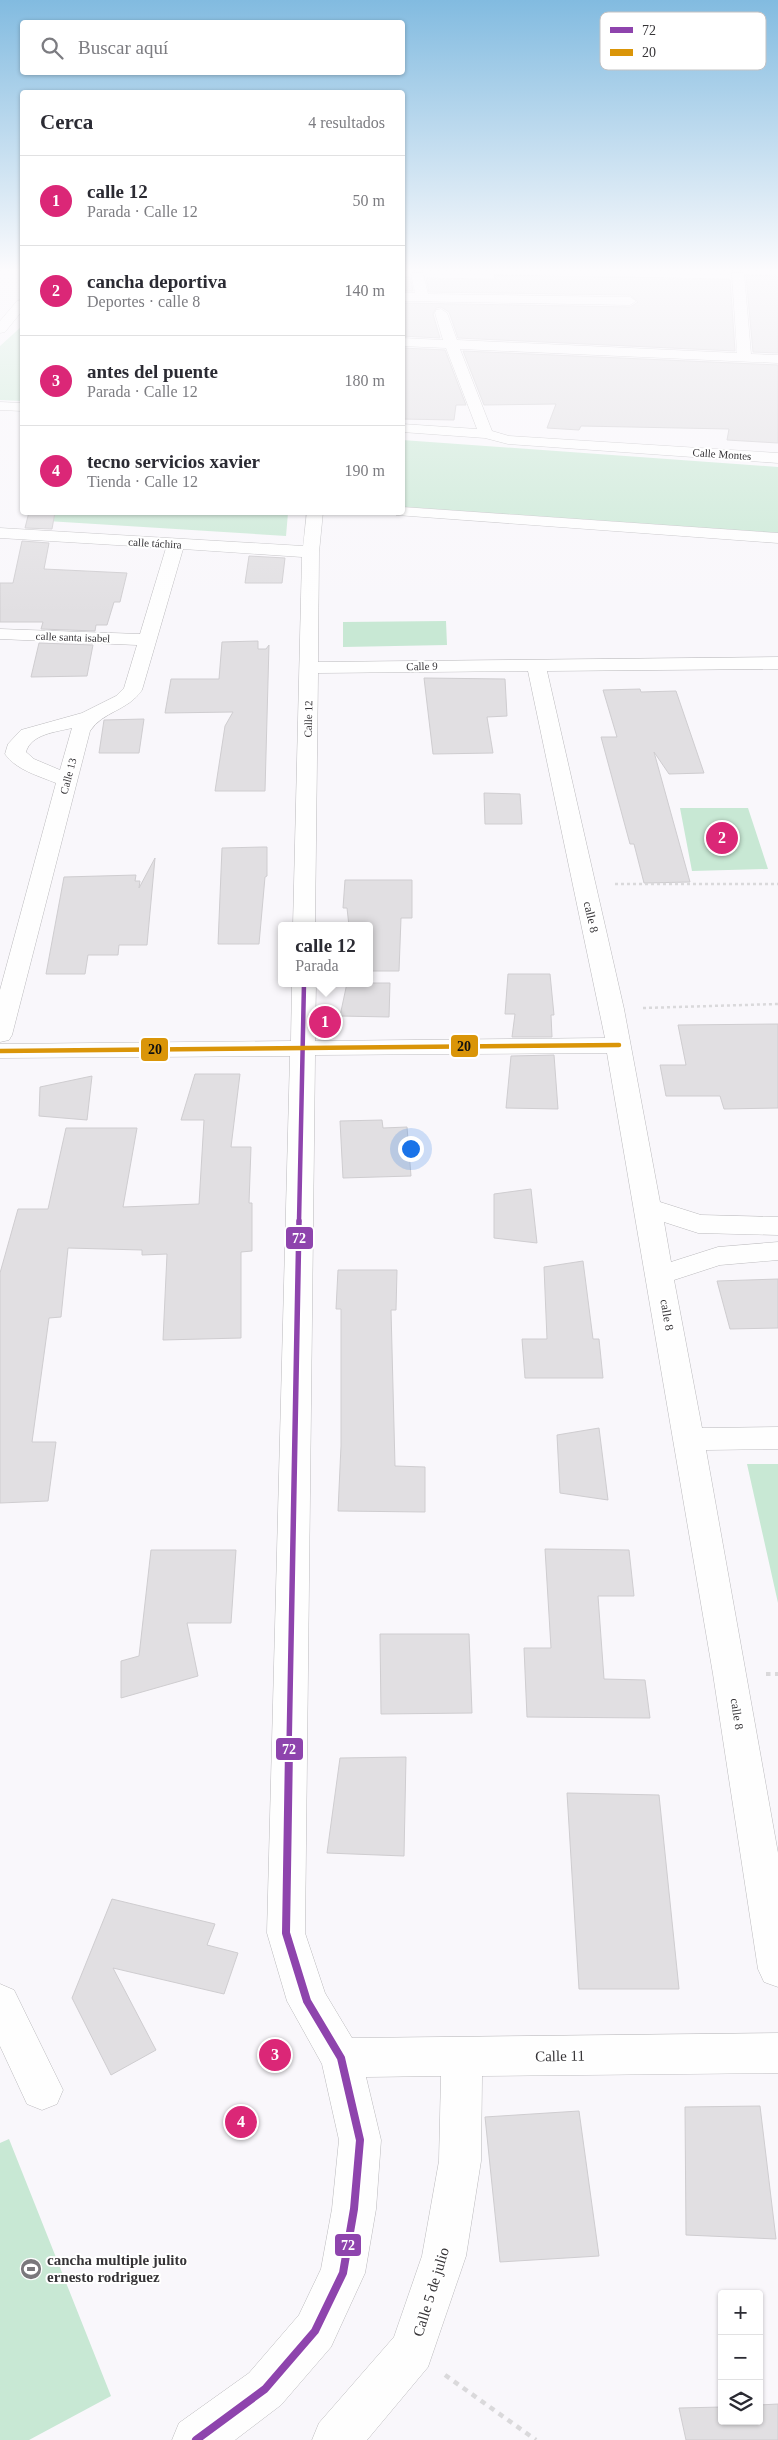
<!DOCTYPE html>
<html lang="es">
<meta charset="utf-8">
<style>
body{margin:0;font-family:Georgia,serif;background:#f7f7f7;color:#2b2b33}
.controls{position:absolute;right:15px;bottom:15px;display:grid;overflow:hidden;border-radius:5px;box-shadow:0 1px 4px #0004}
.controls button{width:45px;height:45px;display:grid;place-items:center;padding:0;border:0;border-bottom:1px solid #e1e1e2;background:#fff;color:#2b2b33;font:25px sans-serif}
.you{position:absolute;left:410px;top:1148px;width:18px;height:18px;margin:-12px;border:4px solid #fff;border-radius:50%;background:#1a73e8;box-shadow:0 0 0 8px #1a73e833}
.badge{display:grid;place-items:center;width:32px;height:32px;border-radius:50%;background:#db2777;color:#fff;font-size:16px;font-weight:700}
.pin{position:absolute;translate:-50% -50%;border:2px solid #fff;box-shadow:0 1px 5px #0006}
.popup{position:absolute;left:278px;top:922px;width:95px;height:65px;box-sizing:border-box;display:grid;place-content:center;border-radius:5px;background:#fff;filter:drop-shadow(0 1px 4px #0005);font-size:16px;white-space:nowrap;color:#7c7c81}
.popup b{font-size:19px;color:#2b2b33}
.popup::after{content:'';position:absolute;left:50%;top:100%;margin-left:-10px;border:10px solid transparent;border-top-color:#fff}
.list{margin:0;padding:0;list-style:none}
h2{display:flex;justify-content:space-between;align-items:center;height:65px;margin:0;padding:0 20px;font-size:21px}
h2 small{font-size:16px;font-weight:400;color:#7c7c81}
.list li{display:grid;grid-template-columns:32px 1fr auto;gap:15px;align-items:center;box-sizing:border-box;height:90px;padding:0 20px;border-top:1px solid #e1e1e2}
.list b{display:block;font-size:19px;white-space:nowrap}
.list p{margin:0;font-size:16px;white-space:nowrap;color:#7c7c81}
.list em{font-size:16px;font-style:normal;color:#7c7c81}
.icon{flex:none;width:28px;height:28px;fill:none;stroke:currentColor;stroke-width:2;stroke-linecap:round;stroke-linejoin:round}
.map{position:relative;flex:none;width:778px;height:2440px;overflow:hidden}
.search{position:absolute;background:#fff;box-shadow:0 1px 4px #0004;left:20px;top:20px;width:385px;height:55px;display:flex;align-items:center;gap:12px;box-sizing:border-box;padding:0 18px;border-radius:5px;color:#7c7c81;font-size:19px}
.panel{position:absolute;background:#fff;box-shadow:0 1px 4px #0004;left:20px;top:90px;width:385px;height:425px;border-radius:5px}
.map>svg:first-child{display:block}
</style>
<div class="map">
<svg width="778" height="2440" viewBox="0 0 778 2440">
<rect width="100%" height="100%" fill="#f9f7fb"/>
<path fill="#c8e8d4" d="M 22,326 L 22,401 L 0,400 L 0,346 Z
M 402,440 L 778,467 L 778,533 L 403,507 Z
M 50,512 L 288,513 L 286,536 L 47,521 Z
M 446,621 L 447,645 L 343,647 L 343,622 Z
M 680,808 L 748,808 L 768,869 L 692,871 Z
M 747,1464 L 778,1464 L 778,1603 Z
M 9,2139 L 111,2396 L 29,2440 L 0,2440 L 0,2143 Z"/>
<path fill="#e1dfe2" stroke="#cfcdd0" d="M 494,275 L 730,279 L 735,351 L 458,338 L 449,312 L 441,307 L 436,308 L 433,314 L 440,338 L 402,336 L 402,303 L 630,307 L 638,302 L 630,295 L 429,292 L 426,278 L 495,279 Z
M 746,275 L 778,276 L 778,353 L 753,352 Z
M 402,277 L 410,277 L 413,291 L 402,291 Z
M 402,348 L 445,350 L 466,405 L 456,405 L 454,420 L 402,419 Z
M 463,351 L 778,365 L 778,443 L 727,440 L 729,429 L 581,426 L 579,430 L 547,428 L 556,404 L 484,405 Z
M 29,512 L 55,512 L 52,529 L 25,528 Z
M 22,541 L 49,543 L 44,569 L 127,573 L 120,602 L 114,602 L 107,625 L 96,625 L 95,631 L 41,629 L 43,622 L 0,622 L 0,583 L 13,583 Z
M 249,556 L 285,558 L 282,583 L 245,583 Z
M 258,641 L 258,649 L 266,649 L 269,645 L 265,791 L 215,791 L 225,726 L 233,712 L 165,713 L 171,679 L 219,679 L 222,642 Z
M 39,643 L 93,645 L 87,676 L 31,677 Z
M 424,678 L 505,679 L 507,716 L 487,717 L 493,753 L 433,754 Z
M 640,689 L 641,692 L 676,691 L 704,773 L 669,774 L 654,752 L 690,882 L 644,883 L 634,844 L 630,844 L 601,737 L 617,737 L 603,690 Z
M 144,719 L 139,753 L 99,753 L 104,720 Z
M 484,793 L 520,794 L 522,824 L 485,824 Z
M 263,847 L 267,847 L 267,876 L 265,877 L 259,944 L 218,944 L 222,848 Z
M 155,858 L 147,945 L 119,945 L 118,955 L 88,955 L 85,974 L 46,974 L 64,877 L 136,875 L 135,881 L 140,881 L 139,888 Z
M 345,880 L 412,880 L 412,918 L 401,918 L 399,971 L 369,971 L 369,926 L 349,926 L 347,908 L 343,908 Z
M 508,974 L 550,974 L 554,1015 L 551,1015 L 552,1037 L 512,1037 L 515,1014 L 505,1014 Z
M 347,983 L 390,983 L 389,1017 L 340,1016 Z
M 778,1024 L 778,1108 L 724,1109 L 720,1096 L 666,1096 L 660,1065 L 686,1065 L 678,1025 Z
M 554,1055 L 558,1109 L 506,1108 L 511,1056 Z
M 195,1074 L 240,1074 L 231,1147 L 251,1147 L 249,1203 L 252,1203 L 252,1251 L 241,1252 L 241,1338 L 163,1340 L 167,1254 L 142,1255 L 142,1250 L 68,1248 L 61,1317 L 49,1318 L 32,1442 L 56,1442 L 48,1501 L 0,1503 L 0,1273 L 18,1209 L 48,1209 L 66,1128 L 137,1128 L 123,1207 L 199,1204 L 204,1120 L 181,1120 Z
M 92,1076 L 87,1120 L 39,1116 L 40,1087 Z
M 382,1120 L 383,1128 L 407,1127 L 411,1176 L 343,1178 L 340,1121 Z
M 531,1189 L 537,1243 L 494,1238 L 494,1194 Z
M 583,1261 L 593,1339 L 599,1339 L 603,1378 L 525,1378 L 522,1339 L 547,1339 L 544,1267 Z
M 338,1270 L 397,1270 L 396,1310 L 391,1310 L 395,1466 L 425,1467 L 425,1512 L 338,1511 L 341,1446 L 341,1309 L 336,1309 Z
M 778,1279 L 778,1328 L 730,1329 L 717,1281 Z
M 599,1428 L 608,1500 L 560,1493 L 557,1435 Z
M 545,1549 L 629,1550 L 634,1596 L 598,1596 L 604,1679 L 645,1680 L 650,1718 L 527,1717 L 524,1648 L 551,1648 Z
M 151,1550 L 236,1550 L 231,1623 L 187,1623 L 198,1676 L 121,1698 L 121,1661 L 139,1656 Z
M 380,1634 L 469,1634 L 472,1713 L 381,1714 Z
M 406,1757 L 404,1856 L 327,1853 L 340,1758 Z
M 567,1793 L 659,1795 L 679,1989 L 579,1989 Z
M 112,1899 L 215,1924 L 207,1945 L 238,1953 L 224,1994 L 113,1968 L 156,2050 L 111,2075 L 72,1998 Z
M 760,2106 L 776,2239 L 686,2235 L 685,2107 Z
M 579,2111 L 599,2256 L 500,2262 L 485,2117 Z
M 778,2404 L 778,2440 L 686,2440 L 679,2408 L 722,2407 L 722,2421 L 759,2421 L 759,2405 Z"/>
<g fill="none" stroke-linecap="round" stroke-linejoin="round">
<g stroke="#bbbabd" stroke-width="1">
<path id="minor" d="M 411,273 L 423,273 L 428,294 L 630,297 L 636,301 L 630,305 L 402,301 L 402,293 L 415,293 Z
M 732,273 L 744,273 L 751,354 L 778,355 L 778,363 L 460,349 L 492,431 L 509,436 L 778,453 L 778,463 L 508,444 L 485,438 L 402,432 L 402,424 L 477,429 L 446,348 L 402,346 L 402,338 L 443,340 L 435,313 L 436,310 L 441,309 L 447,313 L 457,340 L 737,353 Z
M 22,300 L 22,311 L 5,332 L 0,333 L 0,321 L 17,301 Z
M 0,402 L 22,403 L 22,411 L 0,410 Z
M 402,507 L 778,533 L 778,543 L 396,515 L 394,512 L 402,512 Z
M 307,512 L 323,512 L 319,552 L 318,662 L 778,657 L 778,669 L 547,671 L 624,1009 L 660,1202 L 701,1215 L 778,1217 L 778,1235 L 698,1233 L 664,1222 L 671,1262 L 718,1247 L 778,1242 L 778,1260 L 720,1265 L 674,1280 L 702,1428 L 778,1427 L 778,1449 L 706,1450 L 778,1853 L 778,1987 L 764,1982 L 758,1969 L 713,1674 L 607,1053 L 315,1055 L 305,1933 L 325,1993 L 352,2038 L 778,2033 L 778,2073 L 482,2076 L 481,2161 L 466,2256 L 428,2367 L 367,2440 L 312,2440 L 319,2423 L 394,2337 L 422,2256 L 439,2161 L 441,2076 L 366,2077 L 381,2140 L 376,2209 L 365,2273 L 331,2347 L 281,2405 L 235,2440 L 172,2440 L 179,2423 L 249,2373 L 299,2315 L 321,2269 L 332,2209 L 339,2140 L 322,2064 L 287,2001 L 267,1933 L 290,1056 L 0,1058 L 0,1044 L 291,1041 L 292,983 L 316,983 L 315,1041 L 605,1038 L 528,671 L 318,673 L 315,926 L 293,926 L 302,557 L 183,549 L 142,690 C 128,711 103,711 90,731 L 12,1035 L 9,1040 L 0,1042 L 0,990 L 56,783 C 39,776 16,770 5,754 L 8,744 L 21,730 L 82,713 L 116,696 L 124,688 L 137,645 L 0,639 L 0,629 L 140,634 L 166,548 L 0,538 L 0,528 L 303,546 ZM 72,728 L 60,770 L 34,759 L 26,752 C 31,734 56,732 72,728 Z
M 0,1984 L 14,1990 L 63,2090 L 57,2104 L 42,2110 L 27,2104 L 0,2046 Z"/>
</g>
<path stroke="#dad9db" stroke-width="2.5" stroke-dasharray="3 3" stroke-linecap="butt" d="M 615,884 L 778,884
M 643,1008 L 778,1004"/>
<path stroke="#dad9db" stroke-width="4" stroke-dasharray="4.5 4.5" stroke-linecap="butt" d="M 766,1674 L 778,1674"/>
<path stroke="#dad9db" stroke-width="4.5" stroke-dasharray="5.5 5.5" stroke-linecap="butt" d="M 445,2375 L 536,2440"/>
<use href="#minor" fill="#fefefe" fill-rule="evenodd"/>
<g stroke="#fff" stroke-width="8">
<path id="bus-1-far2" d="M 299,1222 L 304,983"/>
</g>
<g stroke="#fff" stroke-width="9">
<path id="bus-1-far1" d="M 289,1750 L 299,1221"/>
</g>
<g stroke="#fff" stroke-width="11">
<path id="bus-1" d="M 196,2440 L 265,2389 L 315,2331 L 343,2273 L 354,2209 L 360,2140 L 341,2058 L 307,2001 L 286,1933 L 289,1749"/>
</g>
<g stroke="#fff" stroke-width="8">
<path id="bus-2" d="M 0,1051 L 619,1045"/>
</g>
<use href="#bus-1-far2" stroke="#8e44ad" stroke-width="4.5"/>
<use href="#bus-1-far1" stroke="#8e44ad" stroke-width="5.5"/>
<use href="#bus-1" stroke="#8e44ad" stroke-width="8"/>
<use href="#bus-2" stroke="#da9508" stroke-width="4.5"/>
</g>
<linearGradient id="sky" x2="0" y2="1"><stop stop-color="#82bbe0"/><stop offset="0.44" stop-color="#fcfbfd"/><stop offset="1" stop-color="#fcfbfd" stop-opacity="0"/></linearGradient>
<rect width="778" height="615" fill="url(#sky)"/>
<defs>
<g id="stadium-disc" transform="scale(1.125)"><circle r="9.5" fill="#7a787c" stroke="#fff"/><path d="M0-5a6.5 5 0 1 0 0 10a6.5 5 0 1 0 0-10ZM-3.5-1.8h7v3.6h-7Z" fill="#fff"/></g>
</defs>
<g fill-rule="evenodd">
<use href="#stadium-disc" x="31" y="2269"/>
</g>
<g text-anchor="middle" stroke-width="4" stroke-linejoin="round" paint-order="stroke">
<g font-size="11" fill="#363437" stroke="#fff">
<text transform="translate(722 454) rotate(4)" y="4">Calle Montes</text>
<text transform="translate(155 543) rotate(3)" y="4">calle táchira</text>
<text transform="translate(73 637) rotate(2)" y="4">calle santa isabel</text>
<text transform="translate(422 666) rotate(-1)" y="4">Calle 9</text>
<text transform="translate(308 719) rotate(-89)" y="4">Calle 12</text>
<text transform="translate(68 776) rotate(-75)" y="4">Calle 13</text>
</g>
<g font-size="12" fill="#363437" stroke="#fff">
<text transform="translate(591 917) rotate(77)" y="4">calle 8</text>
<text transform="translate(667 1315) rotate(80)" y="4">calle 8</text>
<text transform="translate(737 1714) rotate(81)" y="4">calle 8</text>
</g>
<g font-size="15" fill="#363437" stroke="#fff">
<text transform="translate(560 2056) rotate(-1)" y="5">Calle 11</text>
<text transform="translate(431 2292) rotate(-73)" y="5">Calle 5 de julio</text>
</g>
<g font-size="15" font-weight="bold" fill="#363437" stroke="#fff" text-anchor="start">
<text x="47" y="2265">cancha multiple julito<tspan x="47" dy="17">ernesto rodriguez</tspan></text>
</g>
</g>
<rect x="600" y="12" width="166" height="58" rx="8" fill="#fff" stroke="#c3c2c3" stroke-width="1"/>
<rect x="610" y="27" width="23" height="6" fill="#8e44ad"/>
<rect x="610" y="49" width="23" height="7" fill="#da9508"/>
<g font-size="14" fill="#363437">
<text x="642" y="35">72</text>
<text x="642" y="57">20</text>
</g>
<g stroke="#fff" stroke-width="2">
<rect x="450" y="1034" width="29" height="24" rx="5" fill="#da9508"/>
<rect x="140" y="1037" width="29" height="25" rx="5" fill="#da9508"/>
<rect x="285" y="1226" width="29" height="24" rx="5" fill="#8e44ad"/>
<rect x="275" y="1737" width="29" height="24" rx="5" fill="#8e44ad"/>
<rect x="334" y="2233" width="28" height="24" rx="5" fill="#8e44ad"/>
</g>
<g font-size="14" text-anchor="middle" font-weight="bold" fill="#fff">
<text x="299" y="1243">72</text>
<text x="289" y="1754">72</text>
<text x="348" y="2250">72</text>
</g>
<g font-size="14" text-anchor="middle" font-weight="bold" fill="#111">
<text x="464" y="1051">20</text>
<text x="155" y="1054">20</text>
</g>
</svg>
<div class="controls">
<button>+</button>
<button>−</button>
<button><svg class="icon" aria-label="layers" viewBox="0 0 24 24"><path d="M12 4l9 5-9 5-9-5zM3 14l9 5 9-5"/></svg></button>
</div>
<div class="you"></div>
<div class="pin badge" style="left:325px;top:1022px">1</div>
<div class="popup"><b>calle 12</b>Parada</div>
<div class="pin badge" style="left:722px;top:838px">2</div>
<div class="pin badge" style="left:275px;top:2055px">3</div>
<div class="pin badge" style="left:241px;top:2122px">4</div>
<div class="search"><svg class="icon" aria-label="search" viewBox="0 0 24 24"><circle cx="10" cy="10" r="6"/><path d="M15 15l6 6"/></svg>Buscar aquí</div>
<section class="panel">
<h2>Cerca<small>4 resultados</small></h2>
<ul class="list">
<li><span class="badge">1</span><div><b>calle 12</b><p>Parada · Calle 12</p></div><em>50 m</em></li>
<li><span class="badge">2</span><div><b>cancha deportiva</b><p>Deportes · calle 8</p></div><em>140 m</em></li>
<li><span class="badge">3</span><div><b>antes del puente</b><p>Parada · Calle 12</p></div><em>180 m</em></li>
<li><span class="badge">4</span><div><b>tecno servicios xavier</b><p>Tienda · Calle 12</p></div><em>190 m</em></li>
</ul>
</section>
</div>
